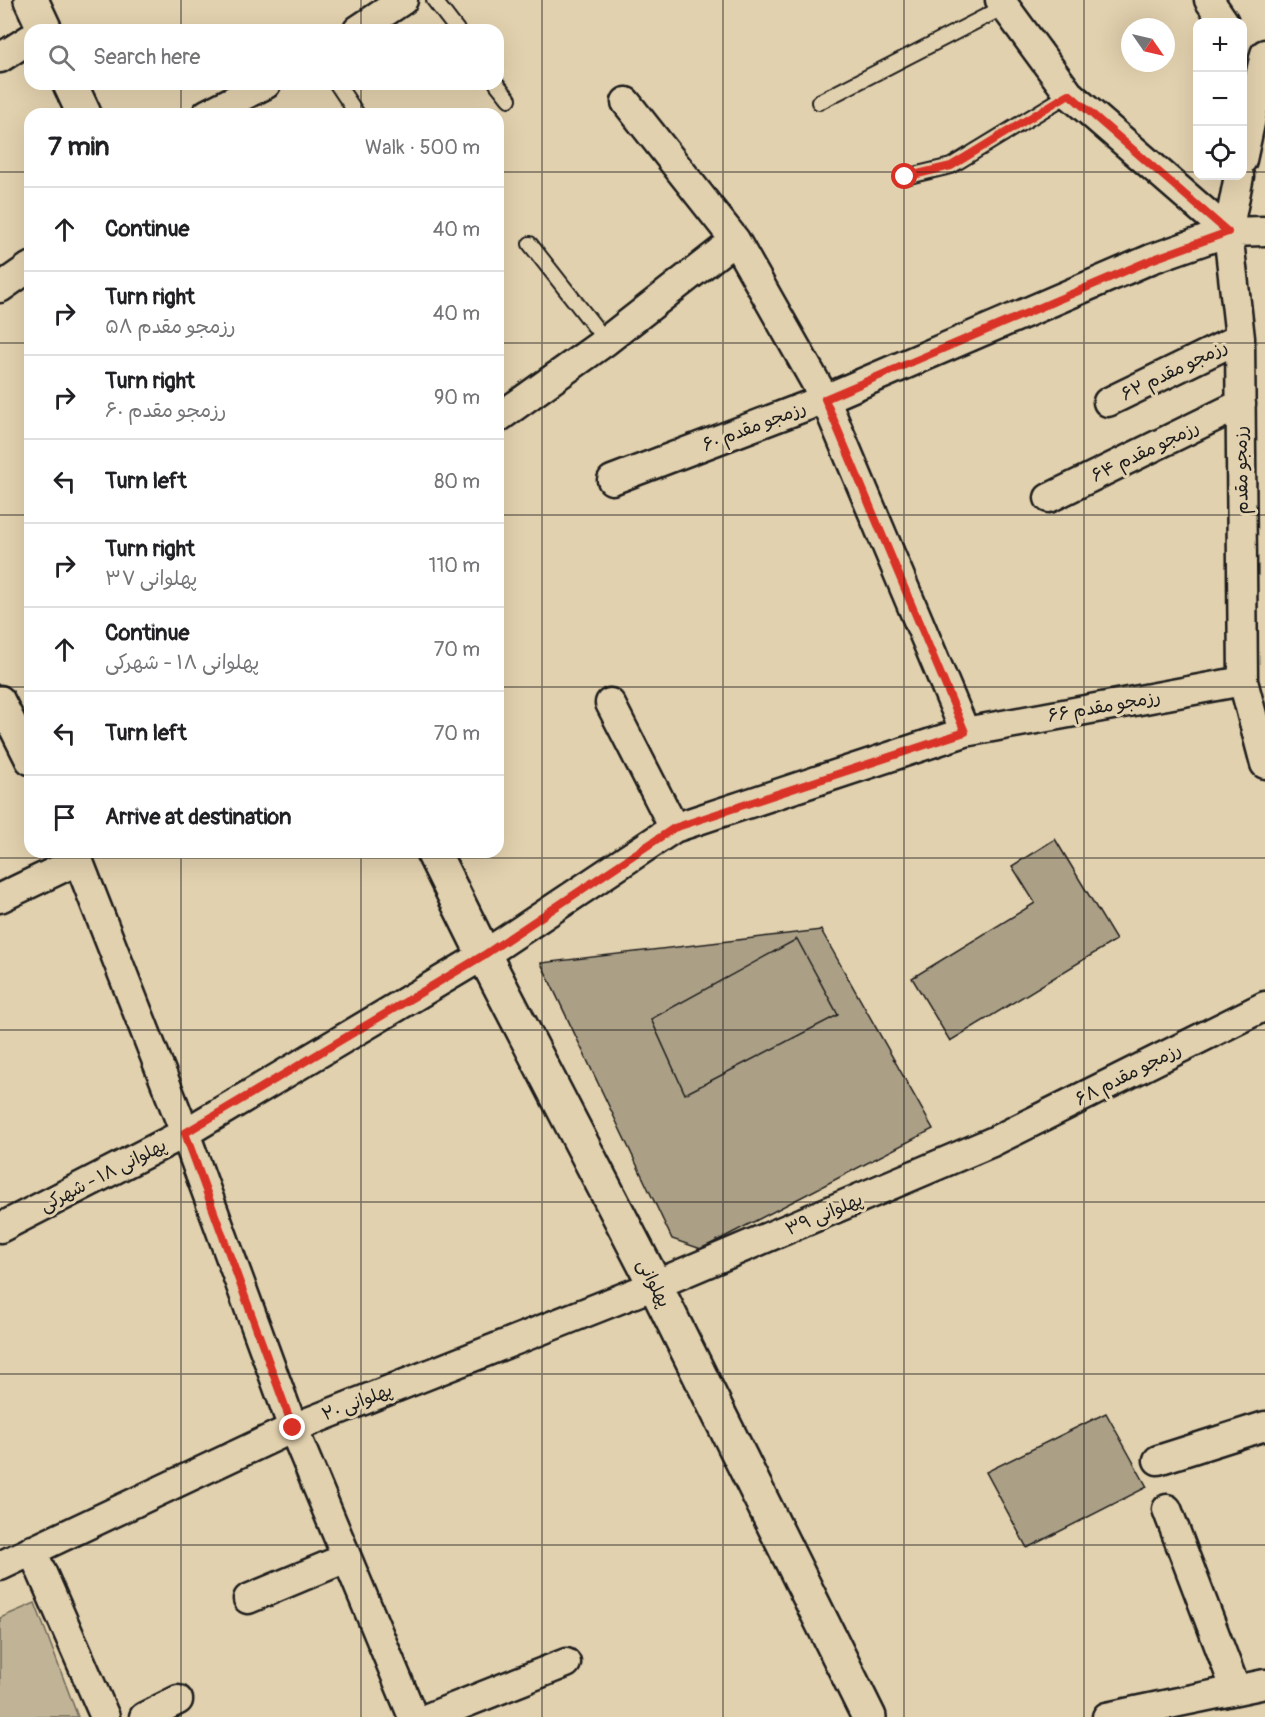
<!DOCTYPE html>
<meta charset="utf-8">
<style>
body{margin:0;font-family:Pangolin,"Playpen Sans Arabic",sans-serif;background:#f6f6f6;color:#202124}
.controls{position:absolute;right:18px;top:18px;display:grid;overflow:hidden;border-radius:12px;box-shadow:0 6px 24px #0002}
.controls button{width:54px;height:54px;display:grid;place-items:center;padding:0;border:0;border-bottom:2px solid #e0e0e0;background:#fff;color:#202124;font:30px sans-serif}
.compass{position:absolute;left:1121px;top:18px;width:54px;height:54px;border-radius:50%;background:#fff;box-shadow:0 6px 24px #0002;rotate:124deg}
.stop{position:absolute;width:18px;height:18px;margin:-14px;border:4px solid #d93025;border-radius:50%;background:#fff}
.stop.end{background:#d93025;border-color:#fff;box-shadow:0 2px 6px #0008}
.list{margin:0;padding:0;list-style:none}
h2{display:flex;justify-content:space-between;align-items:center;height:78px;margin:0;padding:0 24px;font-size:26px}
h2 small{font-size:20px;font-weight:400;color:#757577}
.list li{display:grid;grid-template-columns:39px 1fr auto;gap:18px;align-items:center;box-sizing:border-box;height:84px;padding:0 24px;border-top:2px solid #e0e0e0}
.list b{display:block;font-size:22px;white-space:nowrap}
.list p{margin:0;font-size:20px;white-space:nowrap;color:#757577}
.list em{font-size:20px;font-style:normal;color:#757577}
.icon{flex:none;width:33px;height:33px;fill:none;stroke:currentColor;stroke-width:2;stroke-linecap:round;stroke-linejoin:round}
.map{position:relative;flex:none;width:1265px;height:1717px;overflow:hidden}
.search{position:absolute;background:#fff;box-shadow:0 6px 24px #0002;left:24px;top:24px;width:480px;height:66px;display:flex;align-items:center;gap:15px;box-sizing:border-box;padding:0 21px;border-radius:18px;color:#757577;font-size:22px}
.panel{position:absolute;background:#fff;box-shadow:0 6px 24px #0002;left:24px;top:108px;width:480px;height:750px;border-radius:18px}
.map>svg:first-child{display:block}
</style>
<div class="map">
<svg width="1265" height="1717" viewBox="0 0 1265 1717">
<rect width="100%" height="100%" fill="#e2d1ae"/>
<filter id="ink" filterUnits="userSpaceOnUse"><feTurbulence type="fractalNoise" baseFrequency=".0167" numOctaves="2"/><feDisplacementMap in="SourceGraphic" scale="12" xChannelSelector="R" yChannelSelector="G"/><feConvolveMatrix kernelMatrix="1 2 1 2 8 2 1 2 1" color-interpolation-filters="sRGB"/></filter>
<g filter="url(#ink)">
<path fill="#c1b396" stroke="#6e6859" stroke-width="1.5" d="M 35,1603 L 78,1717 L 0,1717 L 0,1618 Z"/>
<path fill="#ab9f86" stroke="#1c1c1c" stroke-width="1.5" d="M 1055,839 L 1116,940 L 950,1041 L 912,978 L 1035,903 L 1012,866 Z
M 821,930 L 933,1129 L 701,1249 L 672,1239 L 541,963 Z
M 797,939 L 838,1015 L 685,1094 L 651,1019 Z
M 1106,1413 L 1147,1487 L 1027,1548 L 986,1472 Z"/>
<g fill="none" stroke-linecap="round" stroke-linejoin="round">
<g stroke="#1c1c1c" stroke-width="18">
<path id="service" d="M 434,0 L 457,30
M 337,84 L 357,114
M 497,84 L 509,99
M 819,102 L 1006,6
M 905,177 L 951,166 L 1069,94
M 530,244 L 606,341"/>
</g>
<g stroke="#1c1c1c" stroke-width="33">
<path id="minor" d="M 1000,0 L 1069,94 L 1228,232
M 1209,0 L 1224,22
M 358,30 L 403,0
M 0,58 L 30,39
M 626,102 L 735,240 L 825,399 L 965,732
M 207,114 L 266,84
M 1242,160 L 1265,54
M 1239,176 L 1228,232 L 1240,338 L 1243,681 L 1265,764
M 0,288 L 30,267
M 1108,402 L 1240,338
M 498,418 L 606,341 L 735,240
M 612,480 L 825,399 L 1151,259 L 1228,232 L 1265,231
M 1049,498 L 1241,404
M 0,700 L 30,760
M 610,703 L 674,828
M 75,852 L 185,1133 L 293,1428 L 413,1717
M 0,898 L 79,860
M 0,1228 L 185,1133 L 484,955 L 674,828 L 965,732 L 1243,681
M 1158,1460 L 1265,1426
M 1167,1509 L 1236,1690
M 32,1550 L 105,1717
M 0,1566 L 293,1428 L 655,1285 L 992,1142 L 1265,1006
M 248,1599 L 346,1558
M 144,1717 L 178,1700
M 430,1717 L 566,1663
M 1107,1717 L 1265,1684"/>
</g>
<g stroke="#1c1c1c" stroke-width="38">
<path id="tertiary" d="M 31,0 L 45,30
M 70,84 L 84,114
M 433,852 L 484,955 L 655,1285 L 869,1717"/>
</g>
<use href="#service" stroke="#e2d1ae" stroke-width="14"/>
<use href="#minor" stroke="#e2d1ae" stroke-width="28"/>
<use href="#tertiary" stroke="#e2d1ae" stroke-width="33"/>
</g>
</g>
<g fill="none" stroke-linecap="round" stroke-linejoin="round" filter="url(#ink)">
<path stroke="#d93025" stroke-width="8" d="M 293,1428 L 185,1133 L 484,955 L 674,828 L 965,732 L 825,399 L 1151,260 L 1228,232 L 1069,94 L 951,166 L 905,177"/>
</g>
<path fill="none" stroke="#1c1c1c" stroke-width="1.5" stroke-opacity="0.55" d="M 181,0 L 181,30M 361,0 L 361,30M 542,0 L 542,1717M 723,0 L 723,1717M 904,0 L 904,1717M 1084,0 L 1084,1717M 181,84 L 181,114M 361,84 L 361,114M 0,172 L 30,172M 498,172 L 1198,172M 1242,172 L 1265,172M 0,343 L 30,343M 498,343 L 1265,343M 0,515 L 30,515M 498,515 L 1265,515M 0,687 L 30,687M 498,687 L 1265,687M 181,852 L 181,1717M 361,852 L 361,1717M 0,858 L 1265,858M 0,1030 L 1265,1030M 0,1202 L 1265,1202M 0,1374 L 1265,1374M 0,1545 L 1265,1545"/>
<g text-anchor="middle" stroke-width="6" stroke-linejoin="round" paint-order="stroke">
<g font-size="18" fill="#1c1c1c" stroke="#e2d1ae">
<text transform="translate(1174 370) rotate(-26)" y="6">رزمجو مقدم ۶۲</text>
<text transform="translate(754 426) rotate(-21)" y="6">رزمجو مقدم ۶۰</text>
<text transform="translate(1145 451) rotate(-26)" y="6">رزمجو مقدم ۶۴</text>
<text transform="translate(1241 470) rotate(-91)" y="6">رزمجو مقدم</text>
<text transform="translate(1104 706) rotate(-10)" y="6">رزمجو مقدم ۶۶</text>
<text transform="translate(1128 1074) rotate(-27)" y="6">رزمجو مقدم ۶۸</text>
<text transform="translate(103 1175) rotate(-27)" y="6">پهلوانی ۱۸ - شهرکی</text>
<text transform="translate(824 1214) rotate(-23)" y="6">پهلوانی ۳۹</text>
<text transform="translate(654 1283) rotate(63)" y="6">پهلوانی</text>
<text transform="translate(357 1402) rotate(-21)" y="6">پهلوانی ۲۰</text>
</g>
</g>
</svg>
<div class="controls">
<button>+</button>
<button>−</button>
<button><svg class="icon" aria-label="locate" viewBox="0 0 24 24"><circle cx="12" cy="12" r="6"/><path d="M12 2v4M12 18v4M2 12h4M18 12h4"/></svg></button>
</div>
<svg class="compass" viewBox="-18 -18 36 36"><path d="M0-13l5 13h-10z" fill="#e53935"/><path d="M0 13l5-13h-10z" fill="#757577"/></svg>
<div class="stop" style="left:905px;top:177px"></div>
<div class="stop end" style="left:293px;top:1428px"></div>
<div class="search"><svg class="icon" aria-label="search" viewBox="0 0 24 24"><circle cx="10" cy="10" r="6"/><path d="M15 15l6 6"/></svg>Search here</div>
<section class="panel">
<h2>7 min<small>Walk · 500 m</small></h2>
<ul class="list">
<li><svg class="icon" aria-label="ahead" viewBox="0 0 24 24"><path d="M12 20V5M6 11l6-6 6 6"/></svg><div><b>Continue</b></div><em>40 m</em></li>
<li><svg class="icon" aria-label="right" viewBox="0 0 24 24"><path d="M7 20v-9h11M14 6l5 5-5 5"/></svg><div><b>Turn right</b><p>رزمجو مقدم ۵۸</p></div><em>40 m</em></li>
<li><svg class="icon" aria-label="right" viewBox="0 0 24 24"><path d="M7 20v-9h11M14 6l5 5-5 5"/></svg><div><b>Turn right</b><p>رزمجو مقدم ۶۰</p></div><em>90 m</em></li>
<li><svg class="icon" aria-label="left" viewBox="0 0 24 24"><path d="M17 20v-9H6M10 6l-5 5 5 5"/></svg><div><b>Turn left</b></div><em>80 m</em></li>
<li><svg class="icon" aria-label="right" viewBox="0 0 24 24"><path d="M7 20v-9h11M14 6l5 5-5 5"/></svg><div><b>Turn right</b><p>پهلوانی ۳۷</p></div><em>110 m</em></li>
<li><svg class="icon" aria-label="ahead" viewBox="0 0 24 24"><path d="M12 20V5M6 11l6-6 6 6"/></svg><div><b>Continue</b><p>پهلوانی ۱۸ - شهرکی</p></div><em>70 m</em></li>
<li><svg class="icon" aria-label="left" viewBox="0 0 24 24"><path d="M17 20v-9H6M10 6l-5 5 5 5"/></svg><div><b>Turn left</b></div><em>70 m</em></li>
<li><svg class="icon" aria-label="arrive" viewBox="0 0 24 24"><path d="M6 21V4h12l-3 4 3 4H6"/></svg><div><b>Arrive at destination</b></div></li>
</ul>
</section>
</div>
